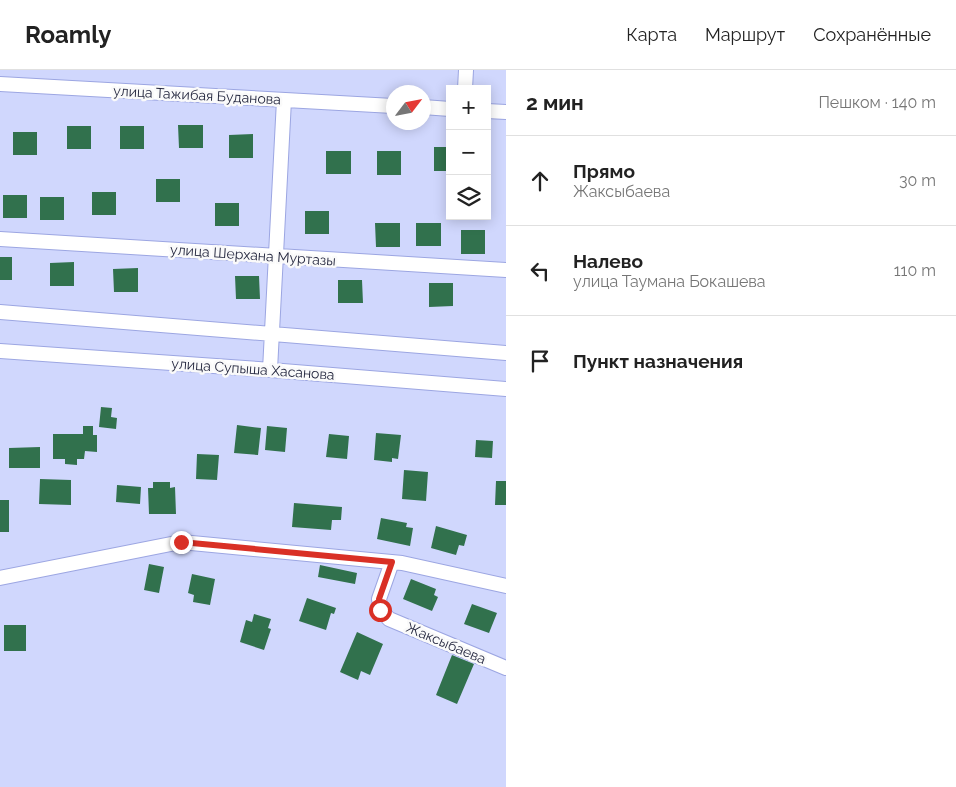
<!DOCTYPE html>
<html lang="ru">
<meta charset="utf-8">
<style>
body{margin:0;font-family:Raleway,sans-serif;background:#f6f6f6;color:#222}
.controls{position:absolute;right:15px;top:15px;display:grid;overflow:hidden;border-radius:0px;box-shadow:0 2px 12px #0003}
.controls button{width:45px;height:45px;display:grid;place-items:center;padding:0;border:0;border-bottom:1px solid #e0e0e0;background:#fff;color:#222;font:25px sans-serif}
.compass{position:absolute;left:386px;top:15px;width:45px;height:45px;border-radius:50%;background:#fff;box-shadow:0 2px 12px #0003;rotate:58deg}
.stop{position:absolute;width:15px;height:15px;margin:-11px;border:4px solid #d93025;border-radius:50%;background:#fff}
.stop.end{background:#d93025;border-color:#fff;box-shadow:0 1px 5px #0008}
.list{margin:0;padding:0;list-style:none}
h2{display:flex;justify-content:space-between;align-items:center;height:65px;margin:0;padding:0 20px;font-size:21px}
h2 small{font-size:16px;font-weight:400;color:#767676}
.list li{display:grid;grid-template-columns:32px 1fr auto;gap:15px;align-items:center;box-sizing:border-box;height:90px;padding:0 20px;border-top:1px solid #e0e0e0}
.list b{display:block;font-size:19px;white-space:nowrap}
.list p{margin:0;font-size:16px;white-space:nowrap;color:#767676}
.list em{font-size:16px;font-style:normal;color:#767676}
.icon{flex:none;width:28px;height:28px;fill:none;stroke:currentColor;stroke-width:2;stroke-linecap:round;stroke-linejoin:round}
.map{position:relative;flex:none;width:506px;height:717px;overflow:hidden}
header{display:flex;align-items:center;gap:30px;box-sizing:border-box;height:70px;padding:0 25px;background:#fff;border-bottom:1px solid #e0e0e0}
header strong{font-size:24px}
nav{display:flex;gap:28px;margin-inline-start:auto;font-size:18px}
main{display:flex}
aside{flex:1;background:#fff}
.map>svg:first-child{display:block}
</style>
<header>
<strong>Roamly</strong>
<nav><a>Карта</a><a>Маршрут</a><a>Сохранённые</a></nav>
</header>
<main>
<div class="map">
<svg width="506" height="717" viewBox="0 0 506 717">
<rect width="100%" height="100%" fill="#d0d7fd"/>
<path fill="#31714d" d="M 178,55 L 203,55 L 203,78 L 179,78 Z
M 67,56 L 91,56 L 91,79 L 67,79 Z
M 120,56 L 144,56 L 144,79 L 120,79 Z
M 13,62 L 37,62 L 37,85 L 13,85 Z
M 253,64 L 253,88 L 229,88 L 229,65 Z
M 434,77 L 450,77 L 450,101 L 434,101 Z
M 326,81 L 351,81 L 351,104 L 326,104 Z
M 377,81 L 401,81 L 401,105 L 377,105 Z
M 156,109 L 180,109 L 180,132 L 156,132 Z
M 92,122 L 116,122 L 116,145 L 92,145 Z
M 3,125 L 27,125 L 27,148 L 3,148 Z
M 40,127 L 64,127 L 64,150 L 40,150 Z
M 215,133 L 239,133 L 239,156 L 215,156 Z
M 305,141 L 329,141 L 329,164 L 305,164 Z
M 375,153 L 400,153 L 400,177 L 376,177 Z
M 416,153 L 441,153 L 441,176 L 416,176 Z
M 461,160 L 485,160 L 485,184 L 461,184 Z
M 0,187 L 12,187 L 12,210 L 0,210 Z
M 74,192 L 74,216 L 50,216 L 50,193 Z
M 138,198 L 138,222 L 114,222 L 113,199 Z
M 235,206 L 259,206 L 260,229 L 236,229 Z
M 338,210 L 362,210 L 363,233 L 338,233 Z
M 429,213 L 453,213 L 453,236 L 429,237 Z
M 101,337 L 112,338 L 111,347 L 117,348 L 116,359 L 99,357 Z
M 237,355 L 261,358 L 258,385 L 234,383 Z
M 83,356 L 93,356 L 93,365 L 97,365 L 97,382 L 85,381 L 84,389 L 77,389 L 77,395 L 65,394 L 65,389 L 53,389 L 53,364 L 83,364 Z
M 267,356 L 287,358 L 285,382 L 265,380 Z
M 376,363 L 401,365 L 398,389 L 392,388 L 392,392 L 374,390 Z
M 329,364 L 349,366 L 347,389 L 326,387 Z
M 476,370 L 493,371 L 492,388 L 475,387 Z
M 40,377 L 40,398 L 9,398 L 9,378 Z
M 197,384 L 219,385 L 217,410 L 196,409 Z
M 404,400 L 428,402 L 426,431 L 402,429 Z
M 40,409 L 71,410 L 71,435 L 39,434 Z
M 496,411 L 506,411 L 506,435 L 495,435 Z
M 153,412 L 170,412 L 170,418 L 175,417 L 176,444 L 149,444 L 148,418 L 153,418 Z
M 117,415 L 141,417 L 140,434 L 116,432 Z
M 0,430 L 9,430 L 9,462 L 0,462 Z
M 294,433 L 342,437 L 341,450 L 332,450 L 331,460 L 292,457 Z
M 381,448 L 407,453 L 406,457 L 413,458 L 410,476 L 377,469 Z
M 436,456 L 467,465 L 464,476 L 459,475 L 456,485 L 431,478 Z
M 149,494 L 164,497 L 159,523 L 144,520 Z
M 320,495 L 357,503 L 355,514 L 318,507 Z
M 192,504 L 215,509 L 210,535 L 193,532 L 194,525 L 188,523 Z
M 411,509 L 436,519 L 434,525 L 438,527 L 432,541 L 403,529 Z
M 307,528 L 336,538 L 334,544 L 331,543 L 326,560 L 299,551 Z
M 472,534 L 497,543 L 489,563 L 464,554 Z
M 254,544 L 271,549 L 268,558 L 271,559 L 264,580 L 240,572 L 246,550 L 252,552 Z
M 4,555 L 26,555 L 26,581 L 4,581 Z
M 357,562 L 383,574 L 370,605 L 361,601 L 358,610 L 340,602 Z
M 452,585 L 474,594 L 457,634 L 436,625 Z"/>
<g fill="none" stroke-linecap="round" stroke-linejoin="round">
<g stroke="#9ca6e2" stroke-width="16">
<path id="minor" d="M 0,14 L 393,36
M 465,19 L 466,0
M 423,37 L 450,39
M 487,41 L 506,42
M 0,169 L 506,200
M 0,242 L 506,283
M 0,281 L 258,299 L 506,319
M 270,300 L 284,30
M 392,492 L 379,529 L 381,540 L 389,549 L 506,598
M 0,508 L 181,472 L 402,493 L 506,516"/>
</g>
<use href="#minor" stroke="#fff" stroke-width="14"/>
</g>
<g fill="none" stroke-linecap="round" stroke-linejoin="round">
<path stroke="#d93025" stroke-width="6" d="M 181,472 L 392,492 L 379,529 L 380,540"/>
</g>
<g text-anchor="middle" stroke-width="5" stroke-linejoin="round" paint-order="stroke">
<g font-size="14" fill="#1f223a" stroke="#fafafa">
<text transform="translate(197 25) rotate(3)" y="5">улица Тажибая Буданова</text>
<text transform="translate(253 185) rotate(4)" y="5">улица Шерхана Муртазы</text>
<text transform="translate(253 299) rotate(4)" y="5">улица Супыша Хасанова</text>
<text transform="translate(446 573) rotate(23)" y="5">Жаксыбаева</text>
</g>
</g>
</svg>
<div class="controls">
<button>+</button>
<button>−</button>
<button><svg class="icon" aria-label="layers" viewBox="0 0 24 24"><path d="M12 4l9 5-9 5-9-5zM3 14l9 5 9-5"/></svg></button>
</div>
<svg class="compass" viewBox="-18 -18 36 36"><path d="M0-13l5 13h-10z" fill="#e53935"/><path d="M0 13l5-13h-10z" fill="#767676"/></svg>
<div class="stop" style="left:380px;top:540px"></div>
<div class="stop end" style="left:181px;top:472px"></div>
</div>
<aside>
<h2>2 мин<small>Пешком · 140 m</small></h2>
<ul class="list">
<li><svg class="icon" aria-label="ahead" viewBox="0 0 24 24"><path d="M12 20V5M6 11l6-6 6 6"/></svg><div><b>Прямо</b><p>Жаксыбаева</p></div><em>30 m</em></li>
<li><svg class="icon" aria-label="left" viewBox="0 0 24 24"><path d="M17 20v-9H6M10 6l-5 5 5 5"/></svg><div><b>Налево</b><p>улица Таумана Бокашева</p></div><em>110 m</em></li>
<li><svg class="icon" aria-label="arrive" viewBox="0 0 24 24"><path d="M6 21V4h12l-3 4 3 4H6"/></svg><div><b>Пункт назначения</b></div></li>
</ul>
</aside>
</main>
